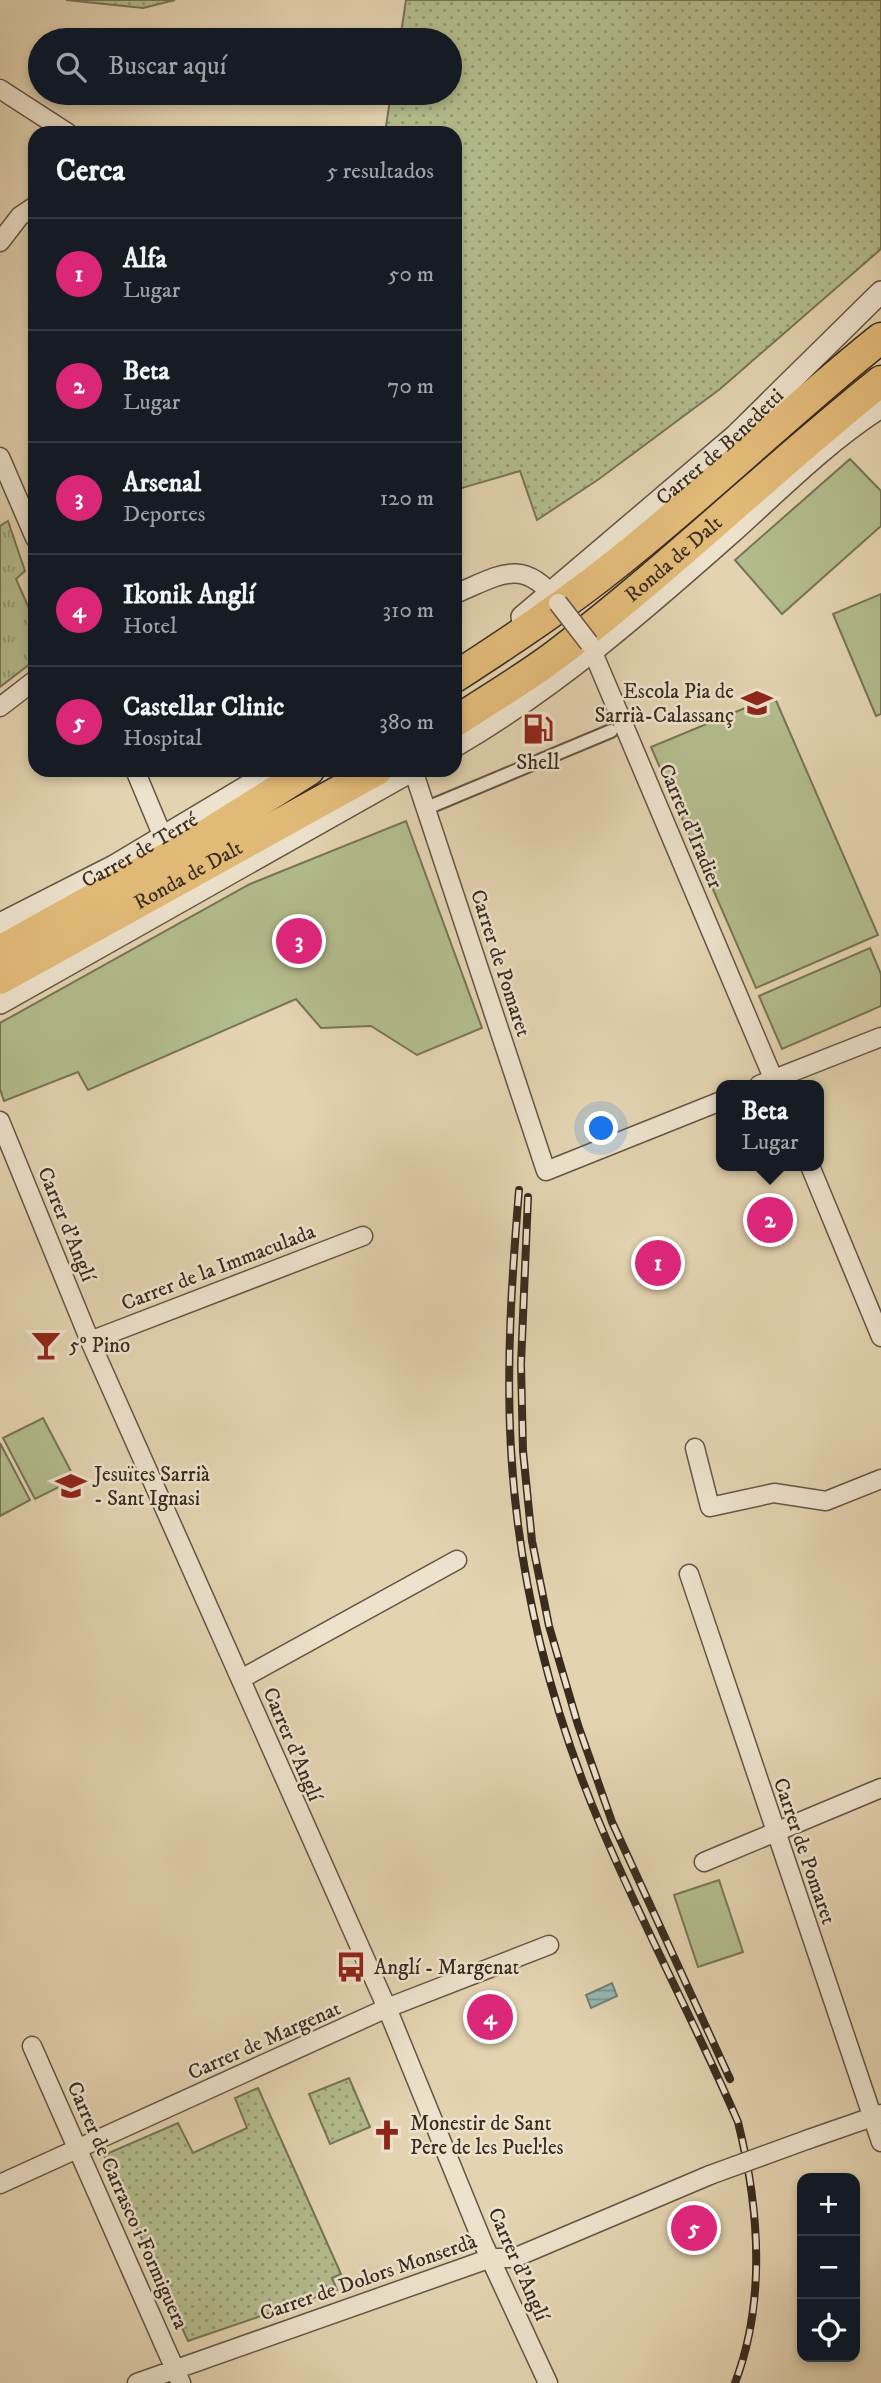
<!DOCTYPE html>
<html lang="es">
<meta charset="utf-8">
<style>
body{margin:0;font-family:"IM FELL DW Pica",serif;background:#242831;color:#f1f3f6}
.controls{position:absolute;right:21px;bottom:21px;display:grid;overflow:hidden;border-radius:14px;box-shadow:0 4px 10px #0003}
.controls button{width:63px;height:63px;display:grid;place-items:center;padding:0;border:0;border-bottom:2px solid #363941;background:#171b24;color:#f1f3f6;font:35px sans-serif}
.you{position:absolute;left:602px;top:1129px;width:24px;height:24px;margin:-18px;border:5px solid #fff;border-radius:50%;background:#1a73e8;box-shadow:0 0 0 10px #1a73e833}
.badge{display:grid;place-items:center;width:46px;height:46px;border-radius:50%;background:#db2777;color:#fff;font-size:23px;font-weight:700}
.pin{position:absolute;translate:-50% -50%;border:4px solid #fff;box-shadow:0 2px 7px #0006}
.popup{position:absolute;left:716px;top:1080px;width:108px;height:91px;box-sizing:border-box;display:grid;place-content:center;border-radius:14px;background:#171b24;filter:drop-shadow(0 2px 5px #0005);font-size:23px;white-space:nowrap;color:#9ea1a6}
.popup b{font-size:26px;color:#f1f3f6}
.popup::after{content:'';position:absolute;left:50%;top:100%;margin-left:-14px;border:14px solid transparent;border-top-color:#171b24}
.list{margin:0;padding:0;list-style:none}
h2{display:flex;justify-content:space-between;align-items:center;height:91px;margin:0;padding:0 28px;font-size:30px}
h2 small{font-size:23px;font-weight:400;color:#9ea1a6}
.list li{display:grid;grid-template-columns:46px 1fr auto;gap:21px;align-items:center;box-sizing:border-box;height:112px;padding:0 28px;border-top:2px solid #363941}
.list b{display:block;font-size:26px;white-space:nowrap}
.list p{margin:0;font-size:23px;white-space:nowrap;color:#9ea1a6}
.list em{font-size:23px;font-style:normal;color:#9ea1a6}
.icon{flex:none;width:38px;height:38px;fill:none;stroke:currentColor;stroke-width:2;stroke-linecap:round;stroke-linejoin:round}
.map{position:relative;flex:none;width:881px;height:2383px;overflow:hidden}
.search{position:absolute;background:#171b24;box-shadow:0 4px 10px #0003;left:28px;top:28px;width:434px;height:77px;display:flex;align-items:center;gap:18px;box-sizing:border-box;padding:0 24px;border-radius:38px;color:#9ea1a6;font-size:26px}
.panel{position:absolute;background:#171b24;box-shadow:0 4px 10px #0003;left:28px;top:126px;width:434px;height:651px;border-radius:21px}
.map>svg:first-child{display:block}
</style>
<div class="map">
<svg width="881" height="2383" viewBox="0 0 881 2383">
<defs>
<pattern id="grass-dots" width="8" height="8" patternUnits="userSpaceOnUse" patternTransform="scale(1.75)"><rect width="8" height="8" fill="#b3bc8c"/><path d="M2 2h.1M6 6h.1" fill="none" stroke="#939972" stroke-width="1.8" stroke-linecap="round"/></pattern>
<pattern id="park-tufts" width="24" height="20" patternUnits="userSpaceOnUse" patternTransform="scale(1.75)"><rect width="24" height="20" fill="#b3bc8c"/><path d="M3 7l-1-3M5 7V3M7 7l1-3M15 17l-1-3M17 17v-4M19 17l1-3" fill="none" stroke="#939972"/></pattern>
<pattern id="water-rules" width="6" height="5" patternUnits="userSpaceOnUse" patternTransform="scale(1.75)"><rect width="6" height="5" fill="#96b7b2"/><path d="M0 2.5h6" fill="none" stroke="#7b9590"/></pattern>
</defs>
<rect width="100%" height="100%" fill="#e3d3b0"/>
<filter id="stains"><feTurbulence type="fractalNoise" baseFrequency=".00286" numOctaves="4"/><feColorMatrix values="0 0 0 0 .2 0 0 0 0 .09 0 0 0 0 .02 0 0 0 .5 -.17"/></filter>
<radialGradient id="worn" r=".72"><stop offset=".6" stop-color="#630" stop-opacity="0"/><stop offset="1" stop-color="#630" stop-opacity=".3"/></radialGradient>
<path fill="url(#grass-dots)" stroke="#767456" stroke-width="2" d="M 66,0 L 175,0 L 143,8 Z
M 406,0 L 881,0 L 881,249 L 720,389 L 599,479 L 537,520 L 520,471 L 455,490 L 455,133 L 385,133 L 391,93 L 450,93 L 450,40 L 400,40 Z
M 349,2078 L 370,2127 L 330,2144 L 309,2094 Z
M 258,2088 L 341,2274 L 332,2278 L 337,2290 L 188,2341 L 104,2155 L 178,2123 L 193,2153 L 247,2128 L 235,2098 Z"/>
<path fill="url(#park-tufts)" stroke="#767456" stroke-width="2" d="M 8,521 L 25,571 L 16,579 L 35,622 L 35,660 L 0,687 L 0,526 Z"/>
<path fill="#b3bc8c" stroke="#767456" stroke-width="2" d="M 850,459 L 881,491 L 881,526 L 782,614 L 735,560 Z
M 881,594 L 881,714 L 876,716 L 833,614 Z
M 774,696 L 878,935 L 756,988 L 651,747 Z
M 406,821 L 482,1028 L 417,1055 L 371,1026 L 321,1028 L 296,999 L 88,1090 L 78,1072 L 4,1101 L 0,1089 L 0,1023 L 250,884 Z
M 870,948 L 881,974 L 881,1006 L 782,1049 L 759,996 Z
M 43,1418 L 75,1479 L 35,1499 L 3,1438 Z
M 0,1443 L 30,1500 L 0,1516 Z
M 719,1880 L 743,1952 L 698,1967 L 674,1895 Z"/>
<path fill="url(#water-rules)" stroke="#717f77" stroke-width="2" d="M 612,1983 L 617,1996 L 591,2008 L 586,1995 Z"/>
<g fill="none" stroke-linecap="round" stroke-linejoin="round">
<g stroke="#645543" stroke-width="16">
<path id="pedestrian" d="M 434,805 L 611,731"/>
</g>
<g stroke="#645543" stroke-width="21">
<path id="minor" d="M 0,89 L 68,133
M 0,242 L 20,216 L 35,206
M 0,457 L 35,538
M 455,594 C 500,575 523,556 558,602
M 589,643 L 776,1085
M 0,707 L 35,680
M 135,770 L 163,837
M 413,770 L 546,1171 L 721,1101
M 759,1085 L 881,1037
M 0,1121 L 90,1341 L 387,2008 L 483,2243 L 548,2383
M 810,1166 L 881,1337
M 90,1341 L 363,1236
M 695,1448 L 710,1507 L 774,1493 L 826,1501 L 881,1479
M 689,1574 L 881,2142
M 241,1679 L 457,1560
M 704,1862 L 881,1788
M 32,2046 L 181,2383
M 809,2139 L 881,2114
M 0,2184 L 387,2008 L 549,1945
M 137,2383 L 491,2258 L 514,2258 L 710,2175"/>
</g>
<g stroke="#645543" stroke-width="24">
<g id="tertiary">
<path id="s1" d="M 522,617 L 735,436 L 881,292"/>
<path d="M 455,746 C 556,687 643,611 730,534 C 778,491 826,442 881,407"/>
<path id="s2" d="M 0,924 L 114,866 L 275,770"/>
<path d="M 0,1003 L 413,770"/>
</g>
</g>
<g stroke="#3a2b1f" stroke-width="33">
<g id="trunk">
<path d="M 455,677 C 512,640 568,603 621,560 C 710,489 792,409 881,338"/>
<path id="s3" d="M 455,722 C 490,698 528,677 561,651 C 672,566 772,468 881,381"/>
<path d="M 0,951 L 190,845 L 309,770"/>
<path id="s4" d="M 0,979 L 377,770"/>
</g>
</g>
<use href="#pedestrian" stroke="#ede2cc" stroke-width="12"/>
<use href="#minor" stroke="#ede2cc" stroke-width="18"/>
<use href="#tertiary" stroke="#ede2cc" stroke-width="21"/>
<use href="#trunk" stroke="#e2ba78" stroke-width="30"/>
<g stroke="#3a2b1f" stroke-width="8">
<path id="rail" d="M 519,1190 C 512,1276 506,1362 511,1449 C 518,1578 551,1710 602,1829 C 644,1928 695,2023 738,2122 C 759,2207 767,2299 735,2383
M 528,1197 L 521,1364 L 523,1451 L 532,1541 L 549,1626 L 578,1725 L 612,1822 L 730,2079"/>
</g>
<use href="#rail" stroke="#ede2cc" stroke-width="5" stroke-dasharray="16" stroke-linecap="butt"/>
<g stroke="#645543" stroke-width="21" stroke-linecap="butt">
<path id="minor-bridge" d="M 558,603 L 589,643
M 710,2175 L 809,2139"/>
</g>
<use href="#minor-bridge" stroke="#ede2cc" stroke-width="18"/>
</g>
<defs>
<g id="school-bare" transform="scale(2.415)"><path d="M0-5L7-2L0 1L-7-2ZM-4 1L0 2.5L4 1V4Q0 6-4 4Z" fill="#8f2418" stroke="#ede2cc" stroke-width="2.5" paint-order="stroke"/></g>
<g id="fuel-bare" transform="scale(2.415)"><path d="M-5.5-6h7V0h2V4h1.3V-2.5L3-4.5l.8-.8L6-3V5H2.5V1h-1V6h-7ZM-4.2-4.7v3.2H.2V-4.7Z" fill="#8f2418" stroke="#ede2cc" stroke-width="2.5" paint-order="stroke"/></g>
<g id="bar-bare" transform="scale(2.415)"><path d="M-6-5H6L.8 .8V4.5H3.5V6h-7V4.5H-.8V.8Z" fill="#8f2418" stroke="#ede2cc" stroke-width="2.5" paint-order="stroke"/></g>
<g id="bus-bare" transform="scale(2.415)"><path d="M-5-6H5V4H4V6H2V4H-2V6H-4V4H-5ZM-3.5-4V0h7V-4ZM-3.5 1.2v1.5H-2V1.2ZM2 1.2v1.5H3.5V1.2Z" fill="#8f2418" stroke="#ede2cc" stroke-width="2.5" paint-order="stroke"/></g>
<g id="church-bare" transform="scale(2.415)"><path d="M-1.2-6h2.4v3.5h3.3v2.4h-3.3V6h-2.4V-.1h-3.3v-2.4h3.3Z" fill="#8f2418" stroke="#ede2cc" stroke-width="2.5" paint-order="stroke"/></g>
</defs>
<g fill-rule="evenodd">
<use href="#school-bare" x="757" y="703"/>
<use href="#fuel-bare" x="538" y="729"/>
<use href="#bar-bare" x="46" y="1345"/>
<use href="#school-bare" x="71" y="1486"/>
<use href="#bus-bare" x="351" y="1967"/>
<use href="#church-bare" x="387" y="2135"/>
</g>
<g text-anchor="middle" stroke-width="5" stroke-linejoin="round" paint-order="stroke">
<g font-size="21" fill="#3a2b1f" stroke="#ede2cc">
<text dy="7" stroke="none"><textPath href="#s1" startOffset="261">Carrer de Benedetti</textPath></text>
<text dy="7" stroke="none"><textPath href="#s3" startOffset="273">Ronda de Dalt</textPath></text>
<text transform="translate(691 826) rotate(67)" y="7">Carrer d'Iradier</text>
<text dy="7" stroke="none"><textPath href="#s2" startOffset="158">Carrer de Terré</textPath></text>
<text dy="7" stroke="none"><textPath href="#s4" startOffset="215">Ronda de Dalt</textPath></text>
<text transform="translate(501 963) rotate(72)" y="7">Carrer de Pomaret</text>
<text transform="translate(67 1224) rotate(68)" y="7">Carrer d'Anglí</text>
<text transform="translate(218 1267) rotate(-21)" y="7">Carrer de la Immaculada</text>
<text transform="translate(293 1744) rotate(67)" y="7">Carrer d'Anglí</text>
<text transform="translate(805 1851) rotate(71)" y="7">Carrer de Pomaret</text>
<text transform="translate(264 2040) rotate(-24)" y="7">Carrer de Margenat</text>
<text transform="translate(128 2205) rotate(66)" y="7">Carrer de Carrasco i Formiguera</text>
<text transform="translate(519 2264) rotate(66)" y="7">Carrer d'Anglí</text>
<text transform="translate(368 2277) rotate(-19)" y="7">Carrer de Dolors Monserdà</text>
</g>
<g font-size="21" fill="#3a2b1f" stroke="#ede2cc" text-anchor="start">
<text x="734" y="698" text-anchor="end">Escola Pia de<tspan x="734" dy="24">Sarrià-Calassanç</tspan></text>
<text x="538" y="769" text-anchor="middle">Shell</text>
<text x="69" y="1352">5º Pino</text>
<text x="94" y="1481">Jesuïtes Sarrià<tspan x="94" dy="24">- Sant Ignasi</tspan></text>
<text x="374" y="1974">Anglí - Margenat</text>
<text x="410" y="2130">Monestir de Sant<tspan x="410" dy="24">Pere de les Puel·les</tspan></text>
</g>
</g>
<rect width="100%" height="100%" filter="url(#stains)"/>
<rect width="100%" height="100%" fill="url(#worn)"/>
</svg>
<div class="controls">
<button>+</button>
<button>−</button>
<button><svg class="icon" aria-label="locate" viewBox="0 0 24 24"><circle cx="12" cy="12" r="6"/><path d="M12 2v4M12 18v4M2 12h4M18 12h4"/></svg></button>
</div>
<div class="you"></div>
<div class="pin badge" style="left:658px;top:1263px">1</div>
<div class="pin badge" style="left:770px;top:1220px">2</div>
<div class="popup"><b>Beta</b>Lugar</div>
<div class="pin badge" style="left:299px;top:941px">3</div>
<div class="pin badge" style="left:490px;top:2017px">4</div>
<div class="pin badge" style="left:694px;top:2228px">5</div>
<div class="search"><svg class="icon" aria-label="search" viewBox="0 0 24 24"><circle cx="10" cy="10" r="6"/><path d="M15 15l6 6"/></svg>Buscar aquí</div>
<section class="panel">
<h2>Cerca<small>5 resultados</small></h2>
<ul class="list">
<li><span class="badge">1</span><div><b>Alfa</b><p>Lugar</p></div><em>50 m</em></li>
<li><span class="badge">2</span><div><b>Beta</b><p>Lugar</p></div><em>70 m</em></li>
<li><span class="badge">3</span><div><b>Arsenal</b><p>Deportes</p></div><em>120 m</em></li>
<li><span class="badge">4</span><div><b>Ikonik Anglí</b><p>Hotel</p></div><em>310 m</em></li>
<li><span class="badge">5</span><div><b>Castellar Clinic</b><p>Hospital</p></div><em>380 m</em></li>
</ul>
</section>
</div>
